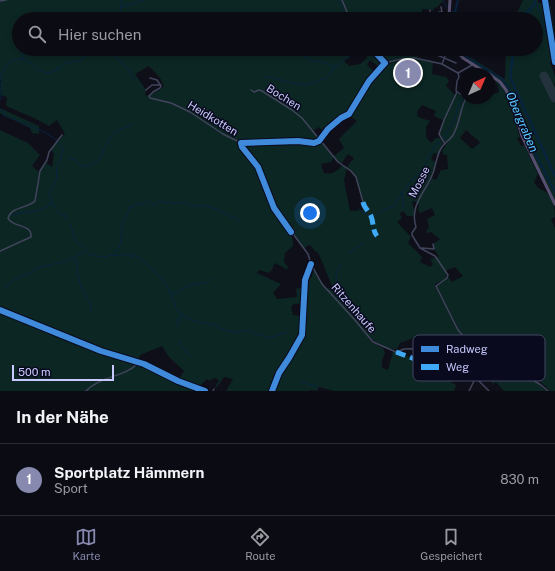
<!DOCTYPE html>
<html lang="de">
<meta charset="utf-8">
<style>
body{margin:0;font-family:"Public Sans",sans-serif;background:#191922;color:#f1f3f6}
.compass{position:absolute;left:459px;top:68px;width:36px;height:36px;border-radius:50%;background:#0b0b14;box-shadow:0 2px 6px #0003;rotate:44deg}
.scale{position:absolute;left:12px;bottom:10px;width:102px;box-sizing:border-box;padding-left:4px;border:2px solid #c8caff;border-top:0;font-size:11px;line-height:14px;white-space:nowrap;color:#c8caff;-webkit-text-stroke:3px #0a0a1f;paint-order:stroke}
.you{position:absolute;left:310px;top:213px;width:14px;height:14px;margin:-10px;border:3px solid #fff;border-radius:50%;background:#1a73e8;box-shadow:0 0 0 6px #1a73e833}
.badge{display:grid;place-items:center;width:26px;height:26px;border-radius:50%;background:#8789af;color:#fff;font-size:13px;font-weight:700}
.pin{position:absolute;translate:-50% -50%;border:2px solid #fff;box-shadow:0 1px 4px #0006}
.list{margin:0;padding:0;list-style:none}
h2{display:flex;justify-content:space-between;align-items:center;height:52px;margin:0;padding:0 16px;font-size:17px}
h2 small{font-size:13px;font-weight:400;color:#9a9ba0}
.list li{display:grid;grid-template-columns:26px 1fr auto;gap:12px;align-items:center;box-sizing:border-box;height:72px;padding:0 16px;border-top:1px solid #2b2b34}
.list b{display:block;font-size:15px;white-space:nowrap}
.list p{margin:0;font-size:13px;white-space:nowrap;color:#9a9ba0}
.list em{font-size:13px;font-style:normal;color:#9a9ba0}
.icon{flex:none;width:22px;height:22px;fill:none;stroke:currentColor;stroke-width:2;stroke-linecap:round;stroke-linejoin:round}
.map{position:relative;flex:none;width:555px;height:391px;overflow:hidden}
.search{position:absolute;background:#0b0b14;box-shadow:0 2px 6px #0003;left:12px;right:12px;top:12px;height:44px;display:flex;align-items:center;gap:10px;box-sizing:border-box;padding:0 14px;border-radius:22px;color:#9a9ba0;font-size:15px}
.sheet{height:124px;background:#0b0b14}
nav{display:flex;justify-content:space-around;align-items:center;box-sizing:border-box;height:56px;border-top:1px solid #2b2b34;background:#0b0b14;font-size:11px;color:#9a9ba0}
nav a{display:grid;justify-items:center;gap:2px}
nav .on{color:#8789af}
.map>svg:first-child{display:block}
</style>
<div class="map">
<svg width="555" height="391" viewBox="0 0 555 391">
<rect width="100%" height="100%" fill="#0f0f1a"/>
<path fill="#0c2623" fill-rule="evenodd" d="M 0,0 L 442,0 L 443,1 L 436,8 L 434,7 L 434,10 L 422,9 L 422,14 L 429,15 L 429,19 L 19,19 L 19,49 L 303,49 L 303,53 L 315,56 L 324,56 L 324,49 L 350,49 L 349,58 L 344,61 L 349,66 L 360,64 L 367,58 L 365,49 L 421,49 L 417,58 L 433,61 L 432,74 L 446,77 L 449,81 L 446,86 L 455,95 L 458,93 L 464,98 L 462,107 L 465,100 L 473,103 L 477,98 L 489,98 L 489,88 L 490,95 L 499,92 L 498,86 L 495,81 L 496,81 C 512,95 513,118 520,137 L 517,138 L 521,146 L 524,145 L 538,174 L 534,182 C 538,189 539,188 546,192 C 554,197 555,209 555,217 L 551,219 L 555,228 L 555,391 L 550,391 L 542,383 L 524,374 L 536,348 L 523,341 L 512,367 L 541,386 L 546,391 L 504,391 L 496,382 L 493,384 L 480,370 L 475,376 L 464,370 L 465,363 L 461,361 L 458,362 L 459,367 L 451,382 L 456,385 L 454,391 L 334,391 L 319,387 L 317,391 L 310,390 L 309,391 L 273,391 C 277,380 282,361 294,357 L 290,356 L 278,372 L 271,391 L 226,391 L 233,379 L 224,377 L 216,388 L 215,387 L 219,380 L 214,378 L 209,381 L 207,379 L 198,388 L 178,380 L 184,371 L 169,357 L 162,346 L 140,355 L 138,362 L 111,354 L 62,334 L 0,310 L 0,130 L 28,143 L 40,155 L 32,166 L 39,172 L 36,189 L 40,171 L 46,163 L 52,167 L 54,154 L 51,149 L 63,136 L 65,134 L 57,120 L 49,126 L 36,119 L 6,106 L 7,97 L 0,95 L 1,80 L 0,80 ZM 401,58 L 401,60 L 385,65 L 369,81 L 350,116 L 357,121 L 339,139 L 344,148 L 334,156 L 320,140 L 314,143 L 319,140 L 313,131 L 319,127 L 325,133 L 341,118 L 349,113 L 368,80 L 375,72 L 367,65 L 370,60 L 379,67 L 383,63 L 383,62 L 385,63 ZM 149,66 L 160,78 L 164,86 L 160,90 L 147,96 L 145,95 L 146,90 L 135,74 ZM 422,105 L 436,111 L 434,116 L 443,120 L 439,134 L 445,142 L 449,140 L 442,151 L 444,155 L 447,155 L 448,169 L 441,170 L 436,180 L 432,178 L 422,193 L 417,204 L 419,205 L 418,210 L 420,213 L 432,208 L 435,215 L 427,219 L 429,227 L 426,231 L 427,233 L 431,232 L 440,239 L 433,244 L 434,249 L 439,257 L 436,256 L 445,271 L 455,267 L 463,276 L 452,282 L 448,277 L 436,286 L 459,330 L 474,345 L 468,343 L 449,349 L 447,365 L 436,366 L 428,364 L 393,351 L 388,370 L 382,368 L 382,361 L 385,353 L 383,348 L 372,343 L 365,333 C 373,341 384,350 397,349 L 400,343 L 416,337 L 421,340 L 423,347 L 449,347 L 468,341 L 458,330 L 435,286 L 435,284 L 445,279 L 447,275 L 435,257 L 430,260 L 433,264 L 430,267 L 420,262 L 422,257 L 408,243 L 411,237 L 397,222 L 402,218 L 400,214 L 401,212 L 404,212 L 407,216 L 414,216 L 414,209 L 412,203 L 413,201 L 417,202 L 430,178 L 436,163 L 431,159 L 434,153 L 439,154 L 441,147 L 443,144 L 440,138 L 436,138 L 431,143 L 426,137 L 426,127 L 430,121 L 418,117 L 417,112 ZM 466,130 L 476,139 L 477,139 L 480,143 L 472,149 L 460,138 ZM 233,140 L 241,142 L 285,141 L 242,144 L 242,146 L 258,167 L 278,214 L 304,248 L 309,245 L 311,246 L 315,251 L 318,252 L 332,286 L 328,289 L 325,287 L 314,270 L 311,278 L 307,276 L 302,337 L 298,335 L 301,333 L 302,316 L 293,315 L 291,307 L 294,304 L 303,303 L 304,287 L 296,289 L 297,297 L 277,299 L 273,293 L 281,284 L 257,273 L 259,270 L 269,273 L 273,268 L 273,266 L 275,263 L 286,269 L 289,268 L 284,262 L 285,253 L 293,246 L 292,235 L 291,233 L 287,232 L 290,232 C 285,224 278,217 274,209 C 261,184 258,156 233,140 ZM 348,154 L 354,158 L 347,167 L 343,165 C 337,171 333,175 324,173 L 321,164 L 331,162 L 334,157 L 341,164 ZM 347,168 L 356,177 L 366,210 L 350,211 L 344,180 Z
M 523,0 L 538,0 L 538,3 L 543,3 L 543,0 L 545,0 L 546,7 L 546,0 L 549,0 C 555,22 555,44 555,67 L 553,60 L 550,63 L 555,76 L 555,83 L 554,84 L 555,87 L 555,201 L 525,141 L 504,85 L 470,61 L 470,57 L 493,71 L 493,72 L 505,79 L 506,49 L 536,49 L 536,19 L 511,19 L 518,11 Z
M 0,108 L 39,126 L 39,134 L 32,133 L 30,128 L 0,113 Z
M 0,313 L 100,353 L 136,364 L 131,369 L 137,365 L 196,391 L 0,391 Z"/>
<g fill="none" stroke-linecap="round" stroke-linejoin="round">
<path stroke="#07233e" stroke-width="1" d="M 340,0 L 345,19
M 443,0 L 447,8
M 535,2 L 539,10 L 546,35 L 549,37 L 555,66
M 121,7 L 144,0
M 452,11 L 455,12
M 119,19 L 122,0
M 110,49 L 114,56 L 127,68 L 135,81
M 67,54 L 68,49
M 303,55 C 308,61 315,60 322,62 C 326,62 331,66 335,67
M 22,59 L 24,49
M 265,76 L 298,84 L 306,85 L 327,78 L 335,67 L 351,55
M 0,86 L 2,78 L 1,75 C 7,62 13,56 27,61 C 33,63 36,70 43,72 C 48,73 53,72 58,70 L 57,68 C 65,65 69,60 77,62 L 85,57 L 91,49
M 0,100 L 2,95 L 0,87
M 0,110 L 4,112 L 3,115 L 42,131 L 54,138 L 63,148 L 61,159 L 57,164
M 444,138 L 454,120 L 461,100 L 464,99
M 69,158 L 75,160 C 77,164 80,166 85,166 C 103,166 103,144 113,134 C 118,129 127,127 133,124
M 57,166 L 56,181 L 49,192 L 49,194 L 53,205 L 59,213 L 66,216 L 66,220
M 402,192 L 404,209
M 357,207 L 362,212 L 369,216
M 11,216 C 18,212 23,213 30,212 C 39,211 44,208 52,203
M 370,216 L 373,233
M 372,216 L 396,205 L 396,201 L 403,191 L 416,176 L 422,170 L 432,151 L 437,144 L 440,142
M 70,224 L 76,242 L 85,248
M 86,249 C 87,251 88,254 90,255 C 92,256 106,257 109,256 L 109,255 C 113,256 124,255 130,254 L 132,257 L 135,255 L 138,257 L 154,271 L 166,284 L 177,310 L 185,317 L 193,321 L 215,325 L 218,328 L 234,332 L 247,330 L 268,338 L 287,332
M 115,253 C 125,243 119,234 123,222 C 125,217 128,213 130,207 L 132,208 L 136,204 L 140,205 L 148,201 L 151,204 L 155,205 L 160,201 L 166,203 L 169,202 L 173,204 L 185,202 L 187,205 C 193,207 200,205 206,206 C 219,208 228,217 241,220
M 347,254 L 355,248 L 363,244
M 75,258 L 79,280 L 82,289 L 91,304 L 91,312
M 337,287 L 336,273 L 342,264
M 4,289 C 8,286 9,282 14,280 C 22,276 31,274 38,267 C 43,267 68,261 74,258 C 76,257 77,255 78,253 L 84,253
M 170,292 L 173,294 C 184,289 194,281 205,283 L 211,279
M 177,326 L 181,314
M 179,341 L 184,350 L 191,356
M 450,378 L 453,377 L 455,373
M 301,381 C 308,385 312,384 318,387"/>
<path stroke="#07233e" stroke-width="2" d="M 454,16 L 458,0
M 457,49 L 468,58 L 502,79 L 509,89 L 515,102 L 524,132 L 555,192"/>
<path stroke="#07233e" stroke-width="2.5" d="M 521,19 L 534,5 L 535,0
M 514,49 L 510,76 L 513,84 L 555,176"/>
<path stroke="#24323e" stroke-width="9" d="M 544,76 L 555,98"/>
<path stroke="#41455c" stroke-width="1.5" d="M 342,0 L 350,19
M 0,1 L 6,0
M 430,10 L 430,19
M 439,19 L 439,12 L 442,12 L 441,7
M 443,19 L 447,18
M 372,49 L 385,63
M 428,49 L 437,55 L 456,63
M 442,64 L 447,51 L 446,49
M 458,73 L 459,77 L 457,81 L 456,91 L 465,97
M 150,78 L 157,80 L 161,86 L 160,88 L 153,92 L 149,96 L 150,98 L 171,103 L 190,112 L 223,134 L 241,143 L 298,141 L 314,143 L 319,141 L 328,129 L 341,118 L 349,114 L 369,81 L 385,63 L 401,59 L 415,58 L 442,64 L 458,73 L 472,65
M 146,90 L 152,85 L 161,85
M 251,90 L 254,92 L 259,90 L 262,91 L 292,110 L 302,118 L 338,162 L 351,171 L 356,177 L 363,202
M 466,98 C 460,109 460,122 454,133 C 452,139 445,142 442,147 C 437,153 436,165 433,173 C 426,192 409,205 416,227 L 412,233 L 412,235 L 420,248 L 435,256 L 448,275 L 447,278 L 436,286 L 458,330 L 469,342 L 541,385 L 548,391
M 241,143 L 242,147 L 258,167 L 274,208 L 308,254 L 311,264 L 322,284 L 354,319 L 373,342 L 396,352 L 404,349 L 449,348 L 469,342
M 445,144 L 439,134 L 444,120 L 457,92
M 422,248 L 434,249 L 433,244
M 0,251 L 31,237 C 32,223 12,228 8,218 C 12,206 27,209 35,201 L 40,171 L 47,160 L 49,152 L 62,135
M 459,367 L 471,373 L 489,391
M 86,391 C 100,376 125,377 137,364
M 213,391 L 214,389
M 272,391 L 279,373 L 289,358 L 302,335 L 305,280 L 311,264
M 469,391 L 476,377"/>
<path stroke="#564f6f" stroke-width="3" d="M 447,19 L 449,16 L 450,0
M 455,49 L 463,58 L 488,74
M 489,74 L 500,82 L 506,90 L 513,106 L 522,136 L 555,204
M 0,312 L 99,352 L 147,367 L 172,380 L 200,391"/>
<path stroke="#3fa9f5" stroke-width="5" stroke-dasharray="10 5" stroke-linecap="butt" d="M 363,202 C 364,208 369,211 371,216 C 374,223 372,230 377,236
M 396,352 L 428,364 L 436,366 L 447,365 L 459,367"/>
<g stroke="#0a0a1f" stroke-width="8">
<path id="cycleway" d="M 545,0 L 555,62
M 291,232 L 274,208 L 258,167 L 242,147 L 241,143 L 298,141 L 314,143 L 319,141 L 328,129 L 341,118 L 349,114 L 369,81 L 385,63 L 372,49
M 0,310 L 101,351 L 144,364 L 178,381 L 205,391
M 272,391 L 279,373 L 289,358 L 302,335 L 305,280 L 311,264"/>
</g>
<use href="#cycleway" stroke="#408adc" stroke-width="6"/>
</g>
<g text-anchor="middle" stroke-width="3" stroke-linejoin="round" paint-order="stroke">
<g font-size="11" fill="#c8caff" stroke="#0a0a1f">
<text transform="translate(284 97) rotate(32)" y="4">Bochen</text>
<text transform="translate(213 118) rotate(31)" y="4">Heidkotten</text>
<text transform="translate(419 182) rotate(-63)" y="4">Mosse</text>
<text transform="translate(354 308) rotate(49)" y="4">Ritzenhaufe</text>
</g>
<g font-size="12" font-style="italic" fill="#56c9ff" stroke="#0a0a1f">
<text transform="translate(522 122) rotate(67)" y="4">Obergraben</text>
</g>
</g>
<rect x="413" y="335" width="132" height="46" rx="6" fill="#0a0a1f" stroke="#434462" stroke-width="1"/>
<rect x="421" y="346" width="18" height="6" fill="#408adc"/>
<rect x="421" y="364" width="18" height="6" fill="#3fa9f5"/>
<g font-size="11" fill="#c8caff">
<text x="446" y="353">Radweg</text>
<text x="446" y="371">Weg</text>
</g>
</svg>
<svg class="compass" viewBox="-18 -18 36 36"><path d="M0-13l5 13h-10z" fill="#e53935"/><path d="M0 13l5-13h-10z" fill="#9a9ba0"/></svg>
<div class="scale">500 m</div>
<div class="you"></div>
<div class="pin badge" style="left:408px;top:73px">1</div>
<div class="search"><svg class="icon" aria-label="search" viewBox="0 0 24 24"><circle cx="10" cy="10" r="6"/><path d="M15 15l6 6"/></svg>Hier suchen</div>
</div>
<section class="sheet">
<h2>In der Nähe<small></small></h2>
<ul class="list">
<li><span class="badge">1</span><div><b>Sportplatz Hämmern</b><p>Sport</p></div><em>830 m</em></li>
</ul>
</section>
<nav>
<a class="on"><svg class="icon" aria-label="map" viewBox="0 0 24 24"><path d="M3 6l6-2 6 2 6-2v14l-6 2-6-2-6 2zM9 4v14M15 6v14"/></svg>Karte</a>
<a><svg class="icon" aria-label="directions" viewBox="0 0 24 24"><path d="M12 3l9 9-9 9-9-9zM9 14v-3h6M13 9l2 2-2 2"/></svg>Route</a>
<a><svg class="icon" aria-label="saved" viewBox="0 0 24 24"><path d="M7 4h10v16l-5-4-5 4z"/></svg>Gespeichert</a>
</nav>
